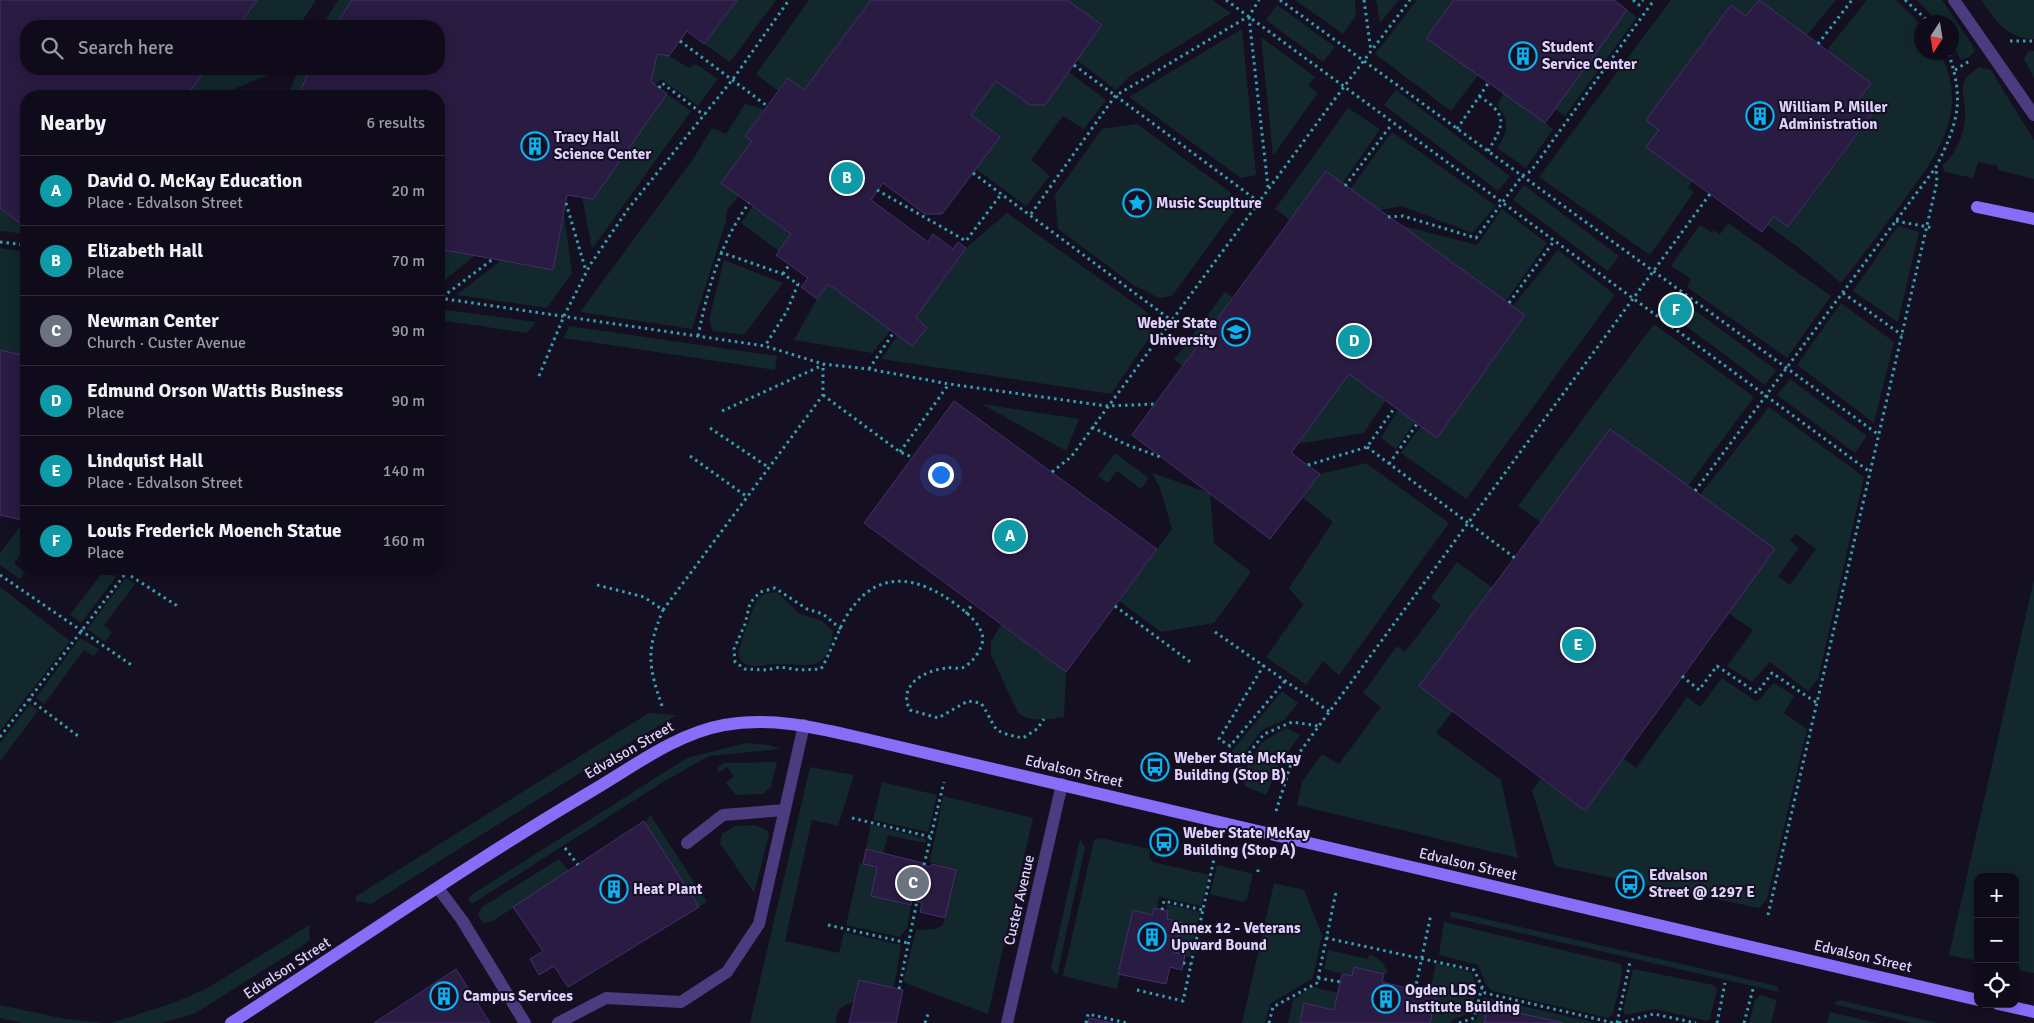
<!DOCTYPE html>
<meta charset="utf-8">
<style>
body{margin:0;font-family:Signika,sans-serif;background:#191423;color:#f1f3f6}
.controls{position:absolute;right:15px;bottom:15px;display:grid;overflow:hidden;border-radius:10px;box-shadow:0 2px 12px #0003}
.controls button{width:45px;height:45px;display:grid;place-items:center;padding:0;border:0;border-bottom:1px solid #302b39;background:#100b1a;color:#f1f3f6;font:25px sans-serif}
.compass{position:absolute;left:1914px;top:15px;width:45px;height:45px;border-radius:50%;background:#100b1a;box-shadow:0 2px 12px #0003;rotate:192deg}
.you{position:absolute;left:940px;top:474px;width:18px;height:18px;margin:-12px;border:4px solid #fff;border-radius:50%;background:#1a73e8;box-shadow:0 0 0 8px #1a73e833}
.badge{display:grid;place-items:center;width:32px;height:32px;border-radius:50%;background:#0ab3f1;color:#fff;font-size:16px;font-weight:700}
.pin{position:absolute;translate:-50% -50%;border:2px solid #fff;box-shadow:0 1px 5px #0006}
.list{margin:0;padding:0;list-style:none}
h2{display:flex;justify-content:space-between;align-items:center;height:65px;margin:0;padding:0 20px;font-size:21px}
h2 small{font-size:16px;font-weight:400;color:#9c9ba2}
.list li{display:grid;grid-template-columns:32px 1fr auto;gap:15px;align-items:center;box-sizing:border-box;height:70px;padding:0 20px;border-top:1px solid #302b39}
.list b{display:block;font-size:19px;white-space:nowrap}
.list p{margin:0;font-size:16px;white-space:nowrap;color:#9c9ba2}
.list em{font-size:16px;font-style:normal;color:#9c9ba2}
.icon{flex:none;width:28px;height:28px;fill:none;stroke:currentColor;stroke-width:2;stroke-linecap:round;stroke-linejoin:round}
.map{position:relative;flex:none;width:2034px;height:1023px;overflow:hidden}
.search{position:absolute;background:#100b1a;box-shadow:0 2px 12px #0003;left:20px;top:20px;width:425px;height:55px;display:flex;align-items:center;gap:12px;box-sizing:border-box;padding:0 18px;border-radius:20px;color:#9c9ba2;font-size:19px}
.panel{position:absolute;background:#100b1a;box-shadow:0 2px 12px #0003;left:20px;top:90px;width:425px;height:485px;border-radius:20px}
.map>svg:first-child{display:block}
</style>
<div class="map">
<svg width="2034" height="1023" viewBox="0 0 2034 1023">
<rect width="100%" height="100%" fill="#150f22"/>
<path fill="#12282c" fill-rule="evenodd" d="M 257,0 L 316,0 L 299,26 L 238,26 Z
M 338,0 L 352,0 L 335,26 L 322,26 Z
M 737,0 L 776,0 L 730,62 L 704,44 Z
M 809,0 L 871,0 L 804,90 L 788,78 L 778,91 L 756,74 Z
M 1067,0 L 1212,0 L 1231,13 L 1130,76 L 1116,90 L 1077,60 L 1102,26 Z
M 1295,0 L 1355,0 L 1356,16 L 1343,34 Z
M 1376,0 L 1399,0 L 1380,23 Z
M 1417,0 L 1454,0 L 1426,38 L 1479,74 L 1451,111 L 1375,54 Z
M 1671,0 L 1758,0 L 1746,16 L 1731,5 L 1646,120 L 1659,130 L 1647,148 L 1693,181 L 1688,188 L 1694,192 L 1650,255 L 1539,177 Z
M 1759,0 L 1836,0 L 1807,35 Z
M 1867,0 L 1896,0 L 1921,25 L 1922,52 L 1940,53 C 1972,114 1934,159 1899,207 C 1880,232 1861,258 1841,283 L 1802,250 L 1767,225 L 1774,216 L 1789,227 L 1874,112 L 1858,100 L 1871,83 L 1827,50 Z
M 1917,0 L 1942,0 C 1953,17 1966,33 1975,51 L 1969,57 L 1961,60 L 1952,45 L 1952,22 L 1938,22 Z
M 1981,0 L 2034,0 L 2034,39 C 2008,39 1995,20 1981,0 Z
M 1277,5 L 1335,47 L 1323,62 L 1266,20 Z
M 1627,10 L 1637,17 L 1565,116 L 1555,109 Z
M 1242,29 L 1256,175 L 1241,178 L 1129,97 Z
M 1261,37 L 1315,77 L 1308,85 L 1318,93 L 1273,156 Z
M 2028,51 L 2034,51 L 2034,78 L 2024,59 Z
M 657,54 L 669,56 L 689,68 L 696,64 L 718,79 L 698,106 L 661,79 L 655,85 L 651,82 Z
M 1979,67 L 1991,70 L 2034,140 L 2034,179 L 1998,170 L 1998,166 L 1978,162 L 1973,178 L 1945,172 L 1942,166 C 1957,154 1966,130 1965,111 C 1965,102 1960,88 1965,80 C 1967,75 1974,71 1979,67 Z
M 207,69 L 275,69 L 273,73 L 217,96 L 186,96 Z
M 299,69 L 310,69 L 298,96 L 287,96 Z
M 1069,72 L 1106,100 L 1084,129 L 1063,116 L 1031,160 L 1050,176 L 1026,206 L 976,169 L 1000,137 L 971,115 L 996,81 L 1030,105 L 1045,105 Z
M 1396,90 L 1510,176 L 1498,191 L 1384,105 Z
M 1504,92 L 1553,129 L 1526,168 L 1497,148 C 1508,132 1511,121 1497,106 Z
M 667,94 L 691,111 L 592,249 L 582,197 L 593,199 Z
M 745,104 L 764,109 L 745,136 L 752,141 L 721,183 L 739,196 L 727,210 L 726,221 L 692,329 L 580,312 L 693,159 L 712,128 L 726,134 Z
M 1348,108 L 1380,129 L 1342,184 L 1326,171 L 1290,220 L 1275,209 Z
M 1137,124 L 1230,192 L 1234,211 L 1172,296 L 1159,298 L 1135,286 L 1058,229 L 1055,195 L 1102,129 Z
M 1392,132 L 1496,206 L 1472,233 L 1402,206 L 1380,210 L 1350,189 Z
M 1524,185 L 1619,256 L 1608,271 L 1513,200 Z
M 753,206 L 791,234 L 779,251 L 741,223 Z
M 0,208 L 20,223 L 26,214 L 26,234 L 0,231 Z
M 1502,209 L 1547,243 L 1506,301 L 1400,225 L 1477,245 Z
M 1007,213 L 1147,312 L 1151,335 L 1111,394 L 881,359 L 898,335 L 913,346 L 927,328 L 916,317 L 966,248 Z
M 564,214 L 572,273 L 547,308 L 457,295 L 500,261 L 553,270 Z
M 1728,223 L 1831,296 L 1787,358 L 1687,287 L 1691,279 L 1671,266 L 1700,225 L 1712,233 L 1714,230 L 1720,234 Z
M 1898,226 L 1919,232 L 1898,322 L 1853,291 Z
M 0,248 L 26,252 L 26,356 L 0,350 Z
M 439,249 L 442,250 L 474,256 L 439,285 Z
M 1558,250 L 1615,295 L 1466,499 L 1401,453 L 1421,426 L 1437,438 L 1525,316 L 1513,306 Z
M 724,260 L 783,283 L 744,335 L 713,331 L 709,320 Z
M 828,284 L 891,330 L 872,353 L 794,340 L 817,299 Z
M 1225,292 L 1233,298 L 1183,366 L 1174,360 Z
M 1841,303 L 1894,342 L 1874,423 L 1797,365 Z
M 439,309 L 536,322 L 527,333 L 439,320 Z
M 1693,309 L 1776,370 L 1765,385 L 1682,323 Z
M 1654,324 L 1754,397 L 1688,486 L 1610,429 L 1541,522 L 1518,506 Z
M 569,326 L 777,356 L 775,370 L 564,338 Z
M 1349,374 L 1385,401 L 1364,433 L 1298,444 Z
M 1790,379 L 1867,436 L 1855,453 L 1777,395 Z
M 982,404 L 1079,419 L 1066,451 Z
M 1769,407 L 1864,477 L 1818,679 L 1808,691 L 1770,662 L 1752,682 L 1727,666 L 1753,630 L 1728,613 L 1700,495 ZM 1796,534 L 1816,549 L 1790,585 L 1778,576 L 1799,548 L 1790,541 Z
M 1398,410 L 1415,422 L 1396,449 L 1381,438 Z
M 1115,453 L 1149,478 L 1141,489 L 1117,471 L 1108,483 L 1098,476 Z
M 1366,463 L 1449,523 L 1339,675 L 1323,661 L 1306,685 L 1266,657 L 1303,605 L 1289,588 L 1333,522 L 1302,497 L 1320,474 Z
M 1152,473 L 1210,493 L 1214,543 L 1251,572 L 1214,623 L 1161,632 L 1119,601 L 1172,529 L 1160,488 Z
M 25,520 L 26,547 L 14,563 L 24,572 L 20,579 L 0,565 L 0,553 Z
M 1457,562 L 1493,588 L 1453,711 L 1436,733 L 1501,780 L 1518,858 L 1297,805 L 1302,782 L 1322,754 L 1339,764 L 1381,707 L 1363,693 L 1397,646 L 1405,652 L 1441,605 L 1431,598 Z
M 105,569 L 116,577 L 81,623 L 70,615 Z
M 126,578 L 135,584 L 104,625 L 112,632 L 105,642 L 87,629 Z
M 2034,579 L 2034,973 L 2015,969 L 2015,877 L 1978,877 L 1978,961 L 1949,955 Z
M 0,587 L 70,641 L 0,731 Z
M 777,592 L 799,613 L 822,621 L 833,631 C 828,674 809,664 776,664 C 763,664 754,670 742,662 L 738,653 C 741,644 755,600 758,598 C 763,593 771,593 777,592 Z
M 1001,624 L 1066,672 L 1064,717 C 1049,719 1031,723 1018,713 L 991,655 L 991,642 Z
M 80,638 L 99,649 L 94,656 L 84,650 L 44,704 L 36,698 Z
M 1722,678 L 1757,702 L 1774,683 L 1794,696 L 1784,713 L 1807,729 L 1767,899 L 1759,908 L 1555,866 L 1532,790 L 1541,779 L 1585,811 L 1623,758 L 1636,768 L 1687,697 L 1700,707 Z
M 1282,691 L 1298,703 L 1284,720 L 1262,730 L 1240,758 L 1231,752 Z
M 30,704 L 38,711 L 0,761 L 0,743 Z
M 649,713 L 677,715 L 612,753 L 371,904 L 356,901 L 355,897 Z
M 1286,728 L 1300,735 L 1280,763 L 1266,795 L 1245,786 L 1243,774 L 1261,743 Z
M 746,743 L 769,745 L 780,749 L 709,756 L 663,782 L 472,904 L 468,900 L 471,895 L 687,758 Z
M 777,762 L 771,787 L 763,794 L 736,795 L 726,783 L 734,776 L 727,767 L 719,772 L 717,768 L 724,763 Z
M 810,767 L 854,775 L 838,826 L 812,820 L 785,941 L 839,953 L 844,932 L 901,945 L 894,988 L 859,980 L 854,1002 C 841,1005 836,1010 836,1023 L 750,1023 Z
M 882,782 L 937,795 L 928,832 L 873,820 Z
M 943,796 L 1033,818 L 988,1014 L 903,982 L 916,930 L 935,929 L 943,925 L 956,870 L 930,862 Z
M 650,814 L 707,902 L 699,907 L 646,824 Z
M 871,824 L 926,839 L 925,843 L 888,835 L 883,853 L 866,849 Z
M 754,825 L 767,830 L 769,835 L 754,893 L 720,843 L 722,834 L 735,826 Z
M 1101,838 L 1150,849 L 1149,857 L 1153,862 L 1209,875 L 1201,906 L 1159,897 L 1157,909 L 1154,909 L 1152,915 L 1133,911 L 1118,973 L 1120,974 L 1117,989 L 1063,976 L 1094,840 Z
M 1080,839 L 1085,848 L 1057,975 L 1051,968 Z
M 559,859 L 569,871 L 493,921 L 483,923 L 478,915 L 482,907 Z
M 860,863 L 877,867 L 871,896 L 911,905 L 907,928 L 900,937 L 846,925 Z
M 1217,865 L 1253,874 L 1247,899 L 1243,902 L 1210,894 Z
M 1274,883 L 1304,890 L 1322,935 L 1313,978 L 1270,1004 L 1265,1023 L 1242,1023 Z
M 1167,904 L 1200,912 L 1190,958 L 1174,952 L 1181,922 L 1167,919 Z
M 1451,911 L 1777,986 L 1779,992 L 1450,917 Z
M 1444,922 L 1621,964 L 1622,974 L 1613,1014 L 1608,1018 L 1492,991 L 1486,985 L 1478,965 L 1439,955 Z
M 309,925 L 310,939 L 304,945 L 194,1014 L 161,1023 L 111,1023 L 173,1003 L 206,989 Z
M 1328,950 L 1368,959 L 1369,954 L 1376,957 L 1383,963 L 1388,973 L 1384,974 L 1354,967 L 1352,976 L 1324,969 Z
M 1436,963 L 1471,972 L 1477,987 L 1471,1013 L 1452,1020 L 1451,1023 L 1430,1023 L 1436,995 L 1430,993 Z
M 1633,969 L 1713,985 L 1717,989 L 1710,1019 L 1707,1021 L 1655,1009 L 1625,1015 L 1623,1010 Z
M 1312,987 L 1338,993 L 1334,1010 L 1304,1003 L 1300,1023 L 1288,1023 L 1293,1000 Z
M 1760,995 L 1777,1000 L 1771,1023 L 1749,1023 L 1755,1000 Z
M 1483,997 L 1592,1022 L 1596,1023 L 1469,1023 L 1477,1019 Z
M 1839,1000 L 1937,1023 L 1912,1023 L 1834,1004 Z
M 0,1005 L 65,1019 L 104,1023 L 22,1023 L 0,1018 Z
M 1830,1012 L 1877,1023 L 1827,1023 Z"/>
<path fill="#2a1b42" stroke="#462e6d" d="M 0,0 L 257,0 L 238,26 L 26,26 L 26,69 L 207,69 L 186,96 L 26,96 L 26,214 L 20,223 L 0,208 Z
M 352,0 L 737,0 L 704,44 L 687,31 L 669,56 L 657,54 L 651,82 L 667,94 L 593,199 L 567,195 L 553,270 L 439,249 L 439,96 L 298,96 L 310,69 L 439,69 L 439,26 L 335,26 Z
M 871,0 L 1067,0 L 1102,25 L 1045,105 L 1030,105 L 996,81 L 971,115 L 1000,137 L 942,214 L 925,214 L 883,183 L 871,200 L 928,242 L 933,234 L 953,249 L 958,242 L 966,248 L 916,317 L 927,328 L 912,346 L 828,284 L 817,299 L 801,287 L 808,278 L 776,255 L 791,234 L 721,183 L 752,141 L 745,136 L 788,78 L 804,90 Z
M 1454,0 L 1614,0 L 1627,10 L 1545,123 L 1426,38 Z
M 1759,0 L 1871,83 L 1858,100 L 1874,111 L 1788,227 L 1774,216 L 1762,232 L 1646,147 L 1659,130 L 1646,120 L 1731,5 L 1746,16 Z
M 1326,171 L 1525,315 L 1437,438 L 1349,374 L 1291,453 L 1320,474 L 1270,539 L 1132,435 Z
M 0,350 L 26,356 L 26,521 L 0,515 Z
M 954,401 L 1157,549 L 1066,672 L 864,523 Z
M 1610,429 L 1775,549 L 1585,811 L 1419,686 Z
M 644,821 L 699,907 L 568,987 L 554,966 L 539,975 L 530,959 L 543,951 L 513,907 Z
M 866,849 L 923,863 L 922,865 L 931,867 L 932,864 L 956,870 L 945,918 L 920,912 L 922,903 L 912,900 L 911,905 L 871,896 L 877,867 L 863,864 Z
M 1154,908 L 1168,911 L 1167,919 L 1181,922 L 1174,952 L 1185,955 L 1182,970 L 1170,967 L 1166,984 L 1118,974 L 1133,910 L 1152,915 Z
M 1354,967 L 1384,974 L 1382,982 L 1436,995 L 1430,1023 L 1300,1023 L 1304,1003 L 1334,1010 L 1342,974 L 1352,976 Z
M 456,969 L 490,1023 L 374,1023 Z
M 859,980 L 903,990 L 896,1023 L 849,1023 Z
M 1488,1006 L 1563,1023 L 1484,1023 Z
M 1089,1018 L 1113,1023 L 1088,1023 Z"/>
<g fill="none" stroke-linecap="round" stroke-linejoin="round">
<path stroke="#33a2b0" stroke-width="3" stroke-dasharray="2.5 4" stroke-linecap="butt" d="M 1226,0 L 1870,472
M 1280,0 L 1879,435
M 1364,0 L 1371,51
M 1633,0 L 1639,5 L 1643,0
M 1905,0 L 1929,22
M 1249,17 L 1268,187
M 680,41 L 766,105
M 2010,41 L 2034,41
M 1818,44 L 1852,0
M 1074,65 L 1259,202
M 1955,70 L 1971,60
M 659,88 L 662,83 L 704,115
M 1479,96 C 1508,115 1505,123 1488,151
M 1457,129 L 1489,82
M 973,173 L 1171,320
M 1345,186 L 1392,124
M 877,190 L 966,241 L 1002,193
M 566,203 L 586,271
M 1031,214 L 1115,96 L 1249,16 L 1259,0
M 1388,217 L 1403,216 L 1476,238 L 1522,176 L 1531,171 L 1654,0
M 1896,221 L 1933,228
M 0,242 L 26,245
M 720,252 L 783,274 L 798,284 L 787,311 L 765,346
M 783,274 L 789,265
M 1843,293 L 1902,335
M 439,298 L 765,346 L 823,364 L 869,369 L 949,384 L 1107,406 L 1156,404
M 1509,303 L 1554,241
M 439,309 L 441,298 L 493,259
M 698,336 C 708,288 720,243 749,203
M 869,369 L 894,332
M 539,376 L 564,316 L 590,265 L 628,209 L 733,79 L 789,0
M 823,395 L 900,452 L 912,457
M 722,411 L 823,365
M 1092,427 L 1125,444 L 1163,458
M 710,428 L 768,467
M 1367,447 L 1515,558
M 900,452 L 949,384
M 690,456 L 746,496
M 1389,464 L 1417,424
M 1308,465 L 1367,447 L 1395,407
M 1052,472 L 1071,457 L 1343,88 L 1410,0
M 1695,491 L 1936,167 C 1958,123 1965,100 1948,52
M 120,569 L 179,607
M 0,575 L 133,666
M 597,585 L 644,597 L 663,610 L 823,395 L 823,364
M 1115,606 L 1193,664
M 966,614 L 973,603
M 841,629 L 823,614 L 807,609 L 775,588 L 760,592 L 750,603 L 745,624 L 734,649 L 735,662 L 745,669 L 767,670 L 780,667 L 799,670 L 821,669 C 831,652 837,633 846,617 C 870,577 903,572 942,595 C 955,603 978,619 982,634 C 986,646 972,664 962,668 C 957,669 951,667 947,668 C 925,670 897,685 910,710 L 938,718 L 968,701 L 981,703 C 999,730 988,731 1023,738 L 1037,729 L 1044,719
M 1215,632 L 1330,712
M 1264,665 L 1219,739 L 1230,746 L 1285,681
M 1682,676 L 1699,690 L 1717,666 L 1757,693 L 1772,673 L 1817,703
M 29,699 L 78,736
M 662,706 C 648,665 646,651 663,610
M 0,737 L 129,569
M 1235,782 L 1242,762 L 1264,734 L 1292,722 L 1319,726
M 1276,811 L 1291,764 L 1710,194
M 852,818 L 931,837
M 565,848 L 578,865
M 924,865 L 944,782
M 1258,872 L 1258,868
M 1162,910 L 1164,901 L 1203,910
M 1768,915 L 1937,182 L 1936,167
M 828,925 L 908,943
M 1326,938 L 1474,970 L 1485,993 L 1614,1023
M 1183,963 L 1191,964
M 1318,978 L 1341,982
M 899,989 L 917,901
M 1137,990 L 1183,1001 L 1214,859
M 1415,990 L 1431,914
M 925,1023 L 929,1011
M 1086,1023 L 1088,1014 L 1127,1023
M 1269,1023 L 1273,1007 L 1317,983 L 1336,892
M 1459,1023 L 1474,1018 L 1482,987
M 1617,1023 L 1630,962
M 1619,1023 L 1654,1014 L 1696,1023
M 1717,1023 L 1725,983
M 1744,1023 L 1753,989"/>
<path stroke="#4a3c7f" stroke-width="12" d="M 1954,0 L 2034,115
M 687,843 L 723,815 L 785,810
M 438,888 L 462,920 L 525,1023
M 558,1023 L 606,998 L 681,1002 L 727,972 L 759,924 L 804,725"/>
<path stroke="#4a3c7f" stroke-width="12" d="M 1007,1023 L 1062,784"/>
<path stroke="#886df9" stroke-width="12" d="M 1977,207 L 2034,219
M 1998,1004 L 2034,1012
M 231,1023 C 351,946 468,864 590,792 C 633,767 675,734 724,725 C 775,716 821,729 870,740 L 1978,1000"/>
</g>
<defs>
<g id="building-ring" transform="scale(1.4375)"><circle r="9.5" fill="#150f22" stroke="#0ab3f1" stroke-width="1.5"/><path d="M-4-6H4V6H1V3H-1V6H-4ZM-2.5-4.3h1.7v1.8h-1.7ZM.8-4.3h1.7v1.8H.8ZM-2.5-1h1.7V.8h-1.7ZM.8-1h1.7V.8H.8Z" fill="#0ab3f1"/></g>
<g id="sight-ring" transform="scale(1.4375)"><circle r="9.5" fill="#150f22" stroke="#0ab3f1" stroke-width="1.5"/><path d="M0-6L1.8-2.2L6-1.7L2.9 1.2L3.7 5.4L0 3.3L-3.7 5.4L-2.9 1.2L-6-1.7L-1.8-2.2Z" fill="#0ab3f1"/></g>
<g id="university-ring" transform="scale(1.4375)"><circle r="9.5" fill="#150f22" stroke="#0ab3f1" stroke-width="1.5"/><path d="M0-5L7-2L0 1L-7-2ZM-4 1L0 2.5L4 1V4Q0 6-4 4Z" fill="#0ab3f1"/></g>
<g id="bus-ring" transform="scale(1.4375)"><circle r="9.5" fill="#150f22" stroke="#0ab3f1" stroke-width="1.5"/><path d="M-5-6H5V4H4V6H2V4H-2V6H-4V4H-5ZM-3.5-4V0h7V-4ZM-3.5 1.2v1.5H-2V1.2ZM2 1.2v1.5H3.5V1.2Z" fill="#0ab3f1"/></g>
</defs>
<g fill-rule="evenodd">
<use href="#building-ring" x="1523" y="56"/>
<use href="#building-ring" x="1760" y="116"/>
<use href="#building-ring" x="535" y="146"/>
<use href="#sight-ring" x="1137" y="203"/>
<use href="#university-ring" x="1236" y="332"/>
<use href="#bus-ring" x="1155" y="767"/>
<use href="#bus-ring" x="1164" y="842"/>
<use href="#bus-ring" x="1630" y="884"/>
<use href="#building-ring" x="614" y="889"/>
<use href="#building-ring" x="1152" y="937"/>
<use href="#building-ring" x="444" y="996"/>
<use href="#building-ring" x="1386" y="999"/>
</g>
<g text-anchor="middle" stroke-width="4" stroke-linejoin="round" paint-order="stroke">
<g font-size="15" font-weight="bold" fill="#ded2fd" stroke="#150f22" text-anchor="start">
<text x="1542" y="52">Student<tspan x="1542" dy="17">Service Center</tspan></text>
<text x="1779" y="112">William P. Miller<tspan x="1779" dy="17">Administration</tspan></text>
<text x="554" y="142">Tracy Hall<tspan x="554" dy="17">Science Center</tspan></text>
<text x="1156" y="208">Music Scuplture</text>
<text x="1217" y="328" text-anchor="end">Weber State<tspan x="1217" dy="17">University</tspan></text>
<text x="1174" y="763">Weber State McKay<tspan x="1174" dy="17">Building (Stop B)</tspan></text>
<text x="1183" y="838">Weber State McKay<tspan x="1183" dy="17">Building (Stop A)</tspan></text>
<text x="1649" y="880">Edvalson<tspan x="1649" dy="17">Street @ 1297 E</tspan></text>
<text x="633" y="894">Heat Plant</text>
<text x="1171" y="933">Annex 12 - Veterans<tspan x="1171" dy="17">Upward Bound</tspan></text>
<text x="1405" y="995">Ogden LDS<tspan x="1405" dy="17">Institute Building</tspan></text>
<text x="463" y="1001">Campus Services</text>
</g>
<g font-size="15" fill="#ded2fd" stroke="#150f22">
<text transform="translate(629 750) rotate(-30)" y="5">Edvalson Street</text>
<text transform="translate(1074 771) rotate(13)" y="5">Edvalson Street</text>
<text transform="translate(1468 864) rotate(13)" y="5">Edvalson Street</text>
<text transform="translate(1019 900) rotate(-77)" y="5">Custer Avenue</text>
<text transform="translate(1863 956) rotate(13)" y="5">Edvalson Street</text>
<text transform="translate(287 968) rotate(-33)" y="5">Edvalson Street</text>
</g>
</g>
</svg>
<div class="controls">
<button>+</button>
<button>−</button>
<button><svg class="icon" aria-label="locate" viewBox="0 0 24 24"><circle cx="12" cy="12" r="6"/><path d="M12 2v4M12 18v4M2 12h4M18 12h4"/></svg></button>
</div>
<svg class="compass" viewBox="-18 -18 36 36"><path d="M0-13l5 13h-10z" fill="#e53935"/><path d="M0 13l5-13h-10z" fill="#9c9ba2"/></svg>
<div class="you"></div>
<div class="pin badge" style="left:1010px;top:536px;background:#0f9aa8">A</div>
<div class="pin badge" style="left:847px;top:178px;background:#0f9aa8">B</div>
<div class="pin badge" style="left:913px;top:883px;background:#6b7280">C</div>
<div class="pin badge" style="left:1354px;top:341px;background:#0f9aa8">D</div>
<div class="pin badge" style="left:1578px;top:645px;background:#0f9aa8">E</div>
<div class="pin badge" style="left:1676px;top:310px;background:#0f9aa8">F</div>
<div class="search"><svg class="icon" aria-label="search" viewBox="0 0 24 24"><circle cx="10" cy="10" r="6"/><path d="M15 15l6 6"/></svg>Search here</div>
<section class="panel">
<h2>Nearby<small>6 results</small></h2>
<ul class="list">
<li><span class="badge" style="background:#0f9aa8">A</span><div><b>David O. McKay Education</b><p>Place · Edvalson Street</p></div><em>20 m</em></li>
<li><span class="badge" style="background:#0f9aa8">B</span><div><b>Elizabeth Hall</b><p>Place</p></div><em>70 m</em></li>
<li><span class="badge" style="background:#6b7280">C</span><div><b>Newman Center</b><p>Church · Custer Avenue</p></div><em>90 m</em></li>
<li><span class="badge" style="background:#0f9aa8">D</span><div><b>Edmund Orson Wattis Business</b><p>Place</p></div><em>90 m</em></li>
<li><span class="badge" style="background:#0f9aa8">E</span><div><b>Lindquist Hall</b><p>Place · Edvalson Street</p></div><em>140 m</em></li>
<li><span class="badge" style="background:#0f9aa8">F</span><div><b>Louis Frederick Moench Statue</b><p>Place</p></div><em>160 m</em></li>
</ul>
</section>
</div>
